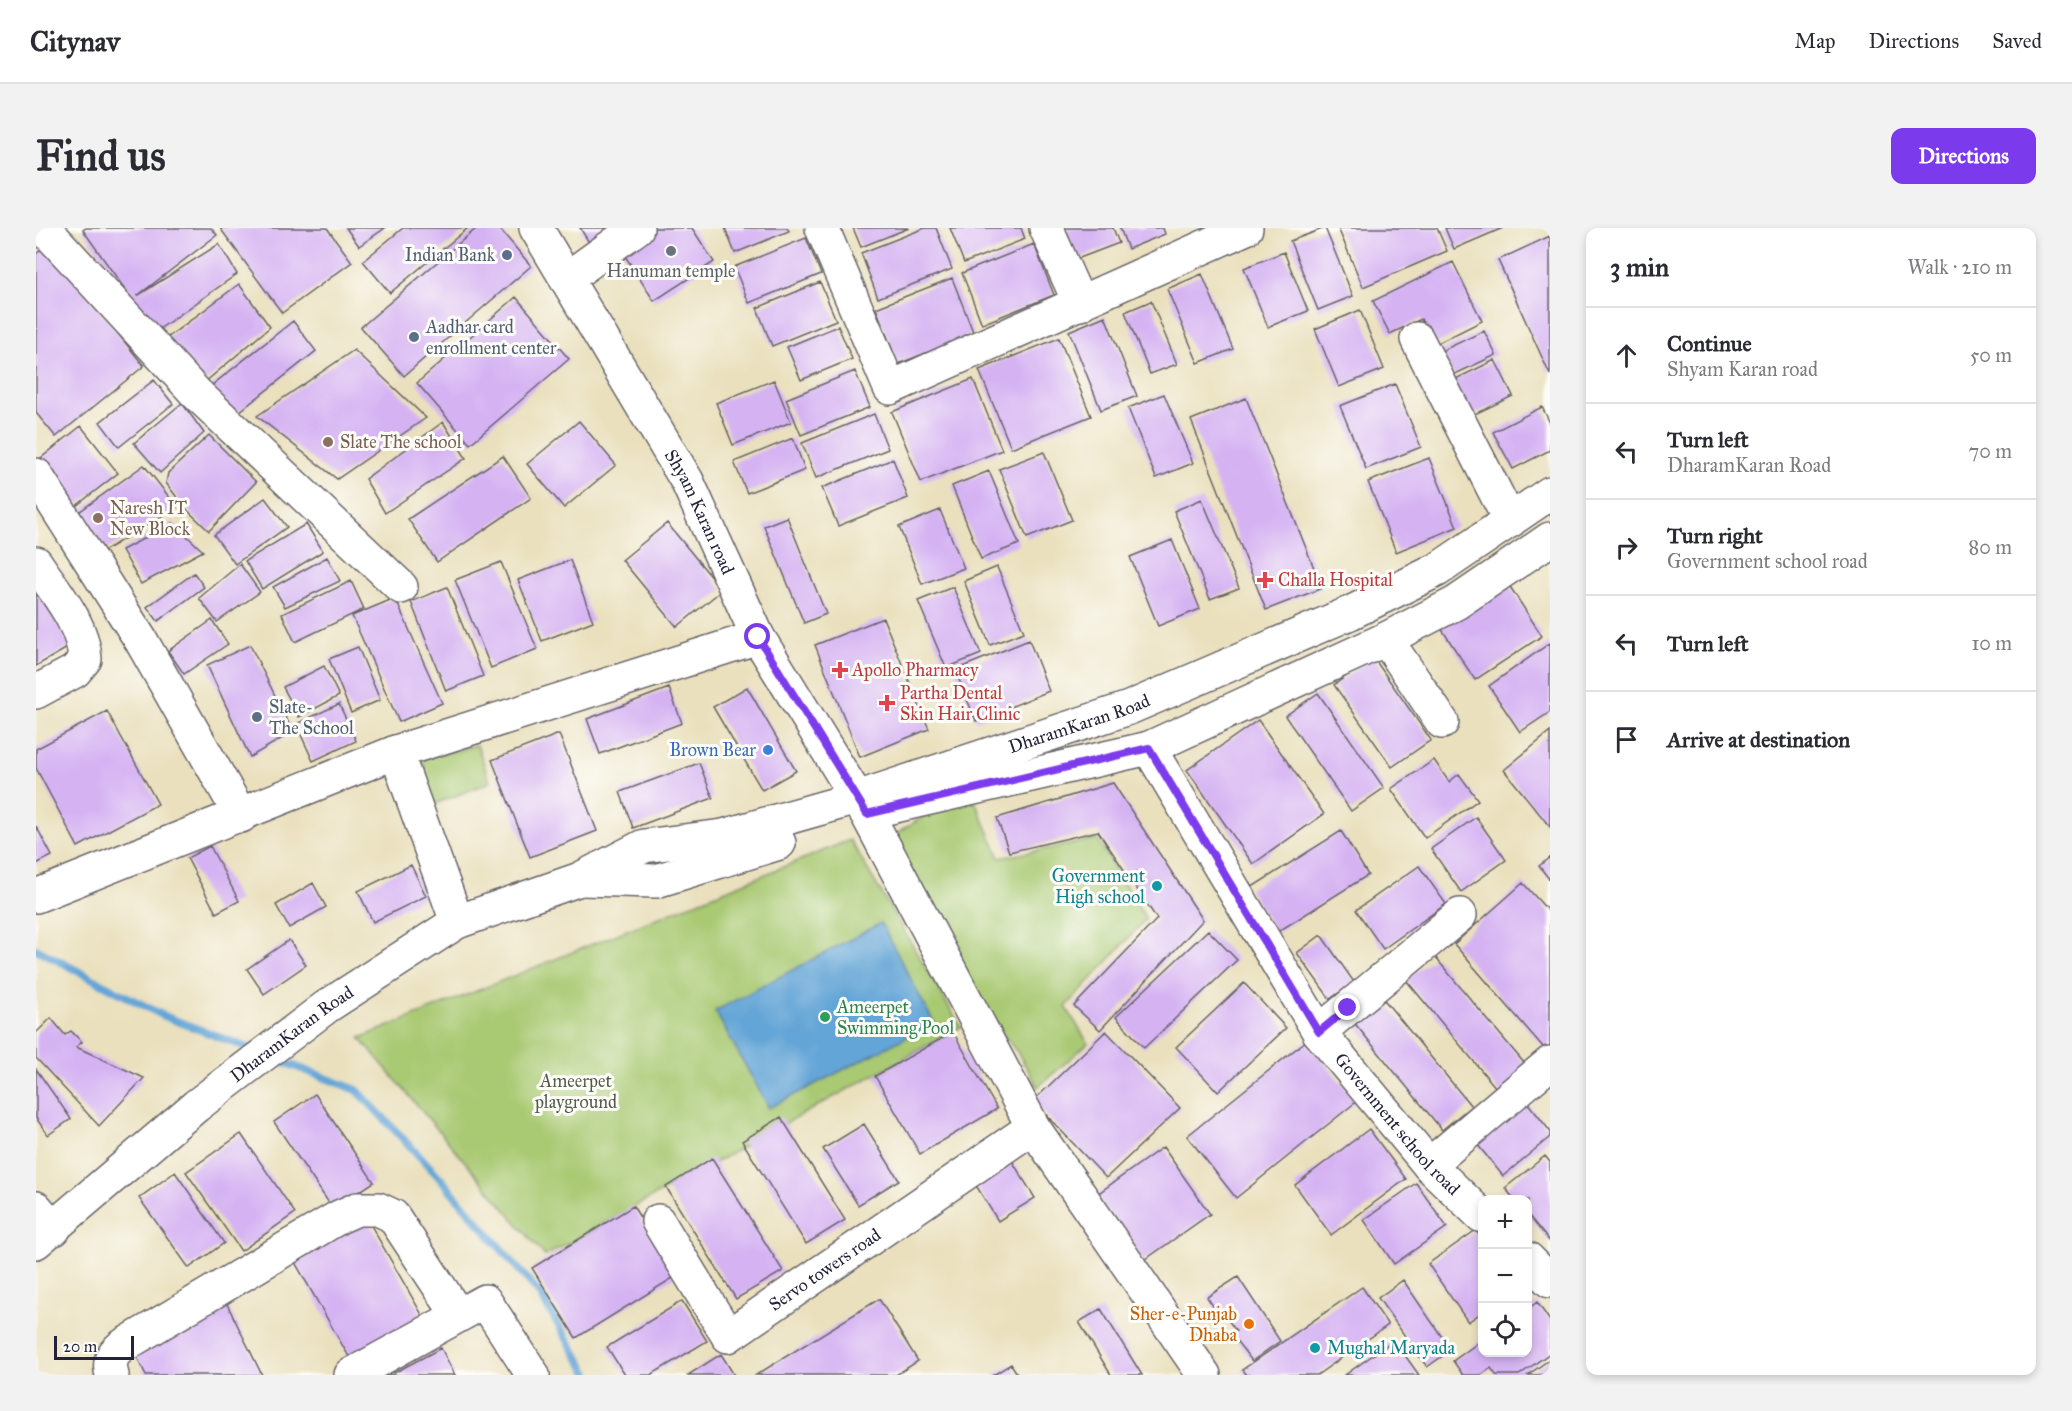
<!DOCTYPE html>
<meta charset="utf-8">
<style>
body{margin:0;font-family:"IM FELL Great Primer",serif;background:#f2f2f3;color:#2b2b33}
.controls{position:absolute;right:18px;bottom:18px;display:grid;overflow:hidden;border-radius:12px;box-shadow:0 3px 9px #0003}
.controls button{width:54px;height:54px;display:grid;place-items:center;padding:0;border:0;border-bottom:2px solid #e1e1e2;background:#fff;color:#2b2b33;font:30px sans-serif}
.scale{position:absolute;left:18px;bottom:15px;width:80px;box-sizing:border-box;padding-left:6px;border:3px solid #22223b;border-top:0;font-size:16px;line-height:21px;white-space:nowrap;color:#22223b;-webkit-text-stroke:4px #fdfcf7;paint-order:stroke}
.stop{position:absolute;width:18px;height:18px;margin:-14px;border:4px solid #7c3aed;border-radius:50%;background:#fff}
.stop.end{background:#7c3aed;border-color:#fff;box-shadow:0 2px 6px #0008}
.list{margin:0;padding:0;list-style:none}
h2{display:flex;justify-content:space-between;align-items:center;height:78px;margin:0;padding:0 24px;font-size:26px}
h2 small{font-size:20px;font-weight:400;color:#7c7c81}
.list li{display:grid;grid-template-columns:39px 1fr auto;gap:18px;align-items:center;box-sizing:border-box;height:96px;padding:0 24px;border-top:2px solid #e1e1e2}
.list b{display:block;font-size:22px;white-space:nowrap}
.list p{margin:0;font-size:20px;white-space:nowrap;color:#7c7c81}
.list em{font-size:20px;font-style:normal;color:#7c7c81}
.icon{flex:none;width:33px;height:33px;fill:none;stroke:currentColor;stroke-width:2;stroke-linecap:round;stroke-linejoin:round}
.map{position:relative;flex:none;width:1514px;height:1147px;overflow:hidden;border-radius:12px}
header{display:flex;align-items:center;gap:36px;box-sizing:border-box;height:84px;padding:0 30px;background:#fff;border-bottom:2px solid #e1e1e2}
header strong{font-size:28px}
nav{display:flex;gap:33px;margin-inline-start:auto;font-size:21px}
.intro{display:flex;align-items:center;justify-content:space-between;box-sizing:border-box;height:144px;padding:0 36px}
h1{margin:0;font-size:42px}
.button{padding:15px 27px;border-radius:12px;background:#7c3aed;color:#fff;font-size:21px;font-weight:700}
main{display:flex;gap:36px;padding:0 36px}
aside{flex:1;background:#fff;border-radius:12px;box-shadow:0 3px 9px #0003}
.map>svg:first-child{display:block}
</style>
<header>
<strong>Citynav</strong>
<nav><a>Map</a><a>Directions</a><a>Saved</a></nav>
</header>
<div class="intro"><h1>Find us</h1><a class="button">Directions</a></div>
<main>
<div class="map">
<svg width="1514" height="1147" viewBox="0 0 1514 1147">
<rect width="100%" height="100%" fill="#fdfcf7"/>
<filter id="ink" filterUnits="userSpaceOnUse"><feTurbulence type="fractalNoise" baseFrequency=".0167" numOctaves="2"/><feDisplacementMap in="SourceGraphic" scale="12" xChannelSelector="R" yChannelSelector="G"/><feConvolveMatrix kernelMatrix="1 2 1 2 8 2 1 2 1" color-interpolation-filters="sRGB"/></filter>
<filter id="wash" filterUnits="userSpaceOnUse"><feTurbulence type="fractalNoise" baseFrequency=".008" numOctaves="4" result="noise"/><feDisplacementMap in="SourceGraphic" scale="24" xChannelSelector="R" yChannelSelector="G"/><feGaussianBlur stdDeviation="1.35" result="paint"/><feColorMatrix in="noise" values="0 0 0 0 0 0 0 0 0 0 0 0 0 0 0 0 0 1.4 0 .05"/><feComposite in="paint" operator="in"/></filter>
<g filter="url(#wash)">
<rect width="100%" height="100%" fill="#eae0bd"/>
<path fill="#a9c972" stroke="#667656" stroke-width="1.5" d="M 441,517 L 454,554 L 394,578 L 387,531 Z
M 933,559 L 964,630 L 1061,611 L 1110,691 L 1030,779 L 1052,815 L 1002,859 L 982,825 L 940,774 L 857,608 Z
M 814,612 L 925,799 L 509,1028 L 324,810 Z"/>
<path fill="#64a5d7" stroke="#436489" stroke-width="1.5" d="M 845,695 L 898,795 L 733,880 L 679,783 Z"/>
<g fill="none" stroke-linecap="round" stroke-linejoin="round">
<path stroke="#64a5d7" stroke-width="8" d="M 0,721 L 128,788 L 220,823
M 237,830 L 321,862 L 405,951 L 503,1065 L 553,1147"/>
</g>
<g id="blocks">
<path fill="#d5b3f3" d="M 50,0 L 175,0 L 181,7 L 101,68 L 183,16 L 201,46 L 119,104 L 47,2 Z
M 184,0 L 291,0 L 316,34 L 246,85 Z
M 310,0 L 349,0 L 323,18 Z
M 367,0 L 432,0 L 354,65 L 327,33 Z
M 441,0 L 463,0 L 495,38 L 368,148 L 325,99 Z
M 544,0 L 577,0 L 554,16 Z
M 608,0 L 656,0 L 678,34 L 618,73 L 582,17 Z
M 689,0 L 751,0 L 753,3 L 699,25 Z
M 817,0 L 873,0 L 825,19 Z
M 889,0 L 900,0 L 916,41 L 842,70 L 825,25 Z
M 914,0 L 985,0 L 989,11 L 928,35 Z
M 1029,0 L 1077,0 L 1083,15 L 1041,31 Z
M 1084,0 L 1127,0 L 1129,6 L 1092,21 Z
M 1289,0 L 1317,68 L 1282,82 L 1254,13 Z
M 1302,0 L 1401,0 L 1411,23 L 1327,59 Z
M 1409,0 L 1467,0 L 1418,21 Z
M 1514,8 L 1514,147 L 1462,32 Z
M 770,10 L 785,46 L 713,75 L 698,39 Z
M 998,16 L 1018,67 L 946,96 L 926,45 Z
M 11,17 L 108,138 L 20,209 L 0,185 L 0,26 Z
M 1248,24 L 1272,83 L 1232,99 L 1208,40 Z
M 1417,34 L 1446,93 L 1398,117 L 1385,91 L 1354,106 L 1337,73 Z
M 1166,46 L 1197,121 L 1162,135 L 1131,61 Z
M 916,50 L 938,106 L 862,136 L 840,80 Z
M 784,54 L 800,92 L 736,118 L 721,80 Z
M 203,56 L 234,99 L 168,155 L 131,110 Z
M 480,69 L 533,131 L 434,216 L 381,155 Z
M 1115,73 L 1141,136 L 1114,146 L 1089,84 Z
M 1324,82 L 1348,141 L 1303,159 L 1279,101 Z
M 1069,88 L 1101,168 L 1065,182 L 1033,103 Z
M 257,93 L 280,123 L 198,188 L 175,158 Z
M 802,98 L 816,131 L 765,152 L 751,119 Z
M 1448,103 L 1460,127 L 1417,147 L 1405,123 Z
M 1023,110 L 1055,188 L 975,220 L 943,142 Z
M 318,122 L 390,190 L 301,251 L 221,188 Z
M 1459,132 L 1477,168 L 1426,192 L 1409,156 Z
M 819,143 L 834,179 L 765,207 L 750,171 Z
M 937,151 L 966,222 L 885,254 L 856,184 Z
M 118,152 L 137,176 L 83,219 L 64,194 Z
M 738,152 L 755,194 L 697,217 L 680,175 Z
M 1359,156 L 1385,219 L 1330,241 L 1304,178 Z
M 1128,166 L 1157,235 L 1120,250 L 1092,180 Z
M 1210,170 L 1286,360 L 1230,382 L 1155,192 Z
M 146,175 L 168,205 L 124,245 L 98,215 Z
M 1506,179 L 1514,195 L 1514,222 L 1477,241 L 1457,204 Z
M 838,186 L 852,221 L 780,250 L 766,215 Z
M 543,193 L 580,237 L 528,280 L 491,236 Z
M 407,194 L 430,230 L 349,285 L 329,251 Z
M 45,198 L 82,245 L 35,282 L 0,234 Z
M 173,207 L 220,254 L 173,303 L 149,280 L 130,255 L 132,245 Z
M 757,210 L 769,242 L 711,265 L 698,234 Z
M 1008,224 L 1036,292 L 991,310 L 963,241 Z
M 467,228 L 495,270 L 401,334 L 372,291 Z
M 1393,230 L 1421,299 L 1360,324 L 1332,254 Z
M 857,231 L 872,270 L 802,298 L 786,260 Z
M 108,237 L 141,279 L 63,326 L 36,289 Z
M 953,243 L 983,316 L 945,331 L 916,258 Z
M 229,270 L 251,299 L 199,336 L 178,307 Z
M 1166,271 L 1203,360 L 1174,371 L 1138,283 Z
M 904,282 L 928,340 L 886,356 L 863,299 Z
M 751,289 L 790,386 L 768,395 L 728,298 Z
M 137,295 L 167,323 L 105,356 L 86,322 Z
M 631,295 L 686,362 L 641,399 L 586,332 Z
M 270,296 L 287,323 L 226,361 L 209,333 Z
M 1136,312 L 1164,381 L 1122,398 L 1094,329 Z
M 291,329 L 304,353 L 249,379 L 237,359 Z
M 534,332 L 557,393 L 506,413 L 482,352 Z
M 465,334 L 501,421 L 455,440 L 419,352 Z
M 204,336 L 224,364 L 181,394 L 163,370 Z
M 961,339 L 988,404 L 954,417 L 928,353 Z
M 158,345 L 168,359 L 122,393 L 111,379 Z
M 315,353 L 328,381 L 259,414 L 246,386 Z
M 1471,354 L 1506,408 L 1439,452 L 1403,397 Z
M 411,359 L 447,448 L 410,463 L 375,374 Z
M 917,359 L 945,426 L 910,440 L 882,373 Z
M 0,360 L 35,418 L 0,438 Z
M 359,370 L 406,475 L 363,494 L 316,388 Z
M 847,390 L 893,501 L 824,529 L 779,417 Z
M 176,392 L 192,416 L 148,446 L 132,423 Z
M 993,412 L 1013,463 L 940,493 L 919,442 Z
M 1514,415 L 1514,484 L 1484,504 L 1453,458 Z
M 214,417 L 257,504 L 214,529 L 171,437 Z
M 322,419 L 344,472 L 315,485 L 293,431 Z
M 1337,429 L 1395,512 L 1356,539 L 1298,457 Z
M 288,438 L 303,468 L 263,489 L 247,459 Z
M 711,459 L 760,543 L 726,562 L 677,479 Z
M 633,460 L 646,495 L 564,526 L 551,491 Z
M 1282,465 L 1348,560 L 1315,583 L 1249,488 Z
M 303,476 L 320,513 L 277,533 L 260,496 Z
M 71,483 L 122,576 L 42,619 L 0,540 L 0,521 Z
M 1222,492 L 1288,586 L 1217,636 L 1151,542 Z
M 1514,504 L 1514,599 L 1468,542 Z
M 523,506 L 561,603 L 494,629 L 456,532 Z
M 1398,532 L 1413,554 L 1423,546 L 1442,572 L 1389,610 L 1355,561 Z
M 663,535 L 677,570 L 597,600 L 584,564 Z
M 1077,555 L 1167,692 L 1064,802 L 1038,778 L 1121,691 L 1062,603 L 973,624 L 961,590 Z
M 1440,589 L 1470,632 L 1425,664 L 1395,621 Z
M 0,598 L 16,628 L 0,636 Z
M 1305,603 L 1332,647 L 1240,705 L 1213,661 Z
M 174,618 L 203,673 L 180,685 L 151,630 Z
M 1514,629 L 1514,652 L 1503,638 Z
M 375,637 L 390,668 L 337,694 L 322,663 Z
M 1383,638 L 1410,676 L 1347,721 L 1320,682 Z
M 277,655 L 290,679 L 253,700 L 240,677 Z
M 1487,655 L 1514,685 L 1514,827 L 1418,716 Z
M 1172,702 L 1201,732 L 1108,820 L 1080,789 Z
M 1285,707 L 1318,754 L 1294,771 L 1261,725 Z
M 253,712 L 270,737 L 228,766 L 211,741 Z
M 1399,729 L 1494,842 L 1465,866 L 1370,752 Z
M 1208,755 L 1250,800 L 1182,864 L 1140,819 Z
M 1345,768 L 1435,878 L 1406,902 L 1316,792 Z
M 15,790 L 29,807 L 35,803 L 46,814 L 40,819 L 108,850 L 63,898 L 0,830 L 0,805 Z
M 1070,803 L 1144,880 L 1070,950 L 997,873 Z
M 917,804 L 961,881 L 884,926 L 839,848 Z
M 1271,812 L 1320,874 L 1200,970 L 1151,908 Z
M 0,841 L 35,891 L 12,907 L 0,890 Z
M 279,866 L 338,954 L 297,981 L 238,894 Z
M 1491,874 L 1514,903 L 1514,909 L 1467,948 L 1441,916 Z
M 745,889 L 809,992 L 770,1016 L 706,913 Z
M 828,896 L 863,952 L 822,977 L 787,921 Z
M 1333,901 L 1370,951 L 1295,1007 L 1259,957 Z
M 205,906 L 259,985 L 205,1023 L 150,944 Z
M 1127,919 L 1174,986 L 1107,1033 L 1060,967 Z
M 973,928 L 999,970 L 962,993 L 936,951 Z
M 1509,928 L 1514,934 L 1514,1014 L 1492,987 L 1492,972 L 1479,972 L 1469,960 Z
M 676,930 L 747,1043 L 700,1071 L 630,959 Z
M 139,944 L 188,1015 L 153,1040 L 103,970 Z
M 1380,955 L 1411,999 L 1358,1036 L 1328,992 Z
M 597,978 L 640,1048 L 540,1110 L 496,1040 Z
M 329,987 L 389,1092 L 316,1134 L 256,1029 Z
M 1440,1002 L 1446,1011 L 1446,1084 L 1432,1094 L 1392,1036 Z
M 1202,1049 L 1244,1113 L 1216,1133 L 1195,1106 L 1200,1103 L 1187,1085 L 1183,1087 L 1171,1069 Z
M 1367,1052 L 1415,1122 L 1391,1139 L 1342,1070 Z
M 1326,1059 L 1352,1097 L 1281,1147 L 1210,1147 L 1206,1142 Z
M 843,1071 L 882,1133 L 860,1147 L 720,1147 Z
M 646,1073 L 671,1113 L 615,1147 L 589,1147 L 571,1119 Z
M 190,1074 L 226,1147 L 110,1147 L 97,1121 Z
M 1501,1074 L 1514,1093 L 1514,1125 L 1483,1147 L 1460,1147 L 1455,1140 L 1445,1147 L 1427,1147 L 1417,1133 L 1446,1112 L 1446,1124 L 1492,1124 L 1492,1081 Z
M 1065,1081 L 1106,1147 L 1075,1147 L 1043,1094 Z
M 1358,1112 L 1383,1147 L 1309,1147 Z
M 405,1120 L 419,1147 L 318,1147 L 350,1130 L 358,1145 Z
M 685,1126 L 698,1147 L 652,1147 Z
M 1514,1131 L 1514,1147 L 1492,1147 Z
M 975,1136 L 982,1147 L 957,1147 Z"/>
</g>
</g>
<g filter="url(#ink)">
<use href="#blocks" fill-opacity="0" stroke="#686468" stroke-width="1.5"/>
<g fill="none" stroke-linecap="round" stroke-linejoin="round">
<g stroke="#686468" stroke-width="36">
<g id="minor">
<path d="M 8,0 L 160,165 L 365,359"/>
<path id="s1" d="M 500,0 L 651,253 L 722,409 L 831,586 L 997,899 L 1168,1147"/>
<path d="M 786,0 L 854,160 L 1210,0"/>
<path d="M 1010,0 L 1044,76"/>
<path d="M 530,51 L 601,0"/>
<path d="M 1381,111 L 1474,293"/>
<path d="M 0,247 L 106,414 L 205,588"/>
<path d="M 0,335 C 19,364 47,395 49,431 L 39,443 L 0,464"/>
<path d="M 1350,411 L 1406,494"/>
<path id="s2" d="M 1113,520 L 1283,804 L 1393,937 L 1446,988"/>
<path d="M 360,524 L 421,694"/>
<path d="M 846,581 L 1113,520 L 1350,411 L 1420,375 L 1514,311"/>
<path d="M 545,651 L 620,653 L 743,615"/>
<path d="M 0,668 L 360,524 L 722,409"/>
<path d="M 1283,804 L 1424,687"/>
<path d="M 1393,937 L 1514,835"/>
<path d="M 0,980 L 18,1001"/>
<path id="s3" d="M 622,993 L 692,1108 L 997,899"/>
<path id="s4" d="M 0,1014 L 160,878 L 290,779 L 421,694 L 544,651 L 608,618 L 687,608 L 821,570 L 1093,480 L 1314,385 L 1401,342 L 1514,265"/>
<path d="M 1492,1031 L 1514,1053"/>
<path d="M 76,1147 C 72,1133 76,1125 88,1117 L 303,989 L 321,981 L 342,981 L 357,988 L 422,1087"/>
<path d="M 315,1147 L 449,1073 L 497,1147"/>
</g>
</g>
<use href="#minor" stroke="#fff" stroke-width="33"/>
</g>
</g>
<g fill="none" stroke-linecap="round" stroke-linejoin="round" filter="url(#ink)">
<path stroke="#7c3aed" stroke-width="8" d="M 722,409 L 831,586 L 1113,520 L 1283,804 L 1312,780"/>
</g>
<circle fill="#6b7280" stroke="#fdfcf7" stroke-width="2" cx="635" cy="23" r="6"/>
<g fill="#5c6f8a" stroke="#fdfcf7" stroke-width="2">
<circle cx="471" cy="27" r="6"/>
<circle cx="378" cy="109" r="6"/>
<circle cx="221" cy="489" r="6"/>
</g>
<g fill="#8d6e63" stroke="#fdfcf7" stroke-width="2">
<circle cx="292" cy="214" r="6"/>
<circle cx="62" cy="290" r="6"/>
</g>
<g fill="#e0444e" stroke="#fdfcf7" stroke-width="2">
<path d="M1226 343h6v6h6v6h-6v6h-6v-6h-6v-6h6z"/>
<path d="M801 433h6v6h6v6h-6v6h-6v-6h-6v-6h6z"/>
<path d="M848 466h6v6h6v6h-6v6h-6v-6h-6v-6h6z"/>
</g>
<circle fill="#3f7fe0" stroke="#fdfcf7" stroke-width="2" cx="732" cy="522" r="6"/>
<g fill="#0f9aa8" stroke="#fdfcf7" stroke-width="2">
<circle cx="1121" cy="658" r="6"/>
<circle cx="1279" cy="1120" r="6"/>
</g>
<circle fill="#2e9e5b" stroke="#fdfcf7" stroke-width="2" cx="789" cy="789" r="6"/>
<circle fill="#e8710a" stroke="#fdfcf7" stroke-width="2" cx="1213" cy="1096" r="6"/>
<g text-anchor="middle" stroke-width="6" stroke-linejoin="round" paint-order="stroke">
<g font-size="18" fill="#4e5e75" stroke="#fdfcf7" text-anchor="start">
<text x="459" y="33" text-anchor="end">Indian Bank</text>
<text x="390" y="105">Aadhar card<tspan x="390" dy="21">enrollment center</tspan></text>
<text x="233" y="485">Slate-<tspan x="233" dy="21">The School</tspan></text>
</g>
<g font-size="18" fill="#5b616d" stroke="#fdfcf7">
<text x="635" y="49">Hanuman temple</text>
</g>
<g font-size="18" fill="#785e54" stroke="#fdfcf7" text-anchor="start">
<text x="304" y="220">Slate The school</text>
<text x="74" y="286">Naresh IT<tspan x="74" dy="21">New Block</tspan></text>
</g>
<g font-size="18" fill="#22223b" stroke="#fdfcf7">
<text dy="6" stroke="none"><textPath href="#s1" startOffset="328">Shyam Karan road</textPath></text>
<text dy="6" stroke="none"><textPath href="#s4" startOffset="1185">DharamKaran Road</textPath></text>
<text dy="6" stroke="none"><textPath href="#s4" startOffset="330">DharamKaran Road</textPath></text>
<text dy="6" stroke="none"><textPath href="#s2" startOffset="452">Government school road</textPath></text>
<text dy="6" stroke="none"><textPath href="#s3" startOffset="252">Servo towers road</textPath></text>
</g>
<g font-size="18" fill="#be3a42" stroke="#fdfcf7" text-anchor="start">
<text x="1242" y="358">Challa Hospital</text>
<text x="816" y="448">Apollo Pharmacy</text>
<text x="864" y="471">Partha Dental<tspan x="864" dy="21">Skin Hair Clinic</tspan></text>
</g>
<g font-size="18" fill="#366cbe" stroke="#fdfcf7" text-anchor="end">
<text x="720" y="528">Brown Bear</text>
</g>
<g font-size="18" fill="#0d838f" stroke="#fdfcf7" text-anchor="end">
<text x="1109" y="654">Government<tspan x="1109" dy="21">High school</tspan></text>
<text x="1291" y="1126" text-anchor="start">Mughal Maryada</text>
</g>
<g font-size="18" fill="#27864d" stroke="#fdfcf7" text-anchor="start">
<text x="801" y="785">Ameerpet<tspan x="801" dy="21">Swimming Pool</tspan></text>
</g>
<g font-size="18" fill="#515c4e" stroke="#fdfcf7">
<text x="540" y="859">Ameerpet<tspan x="540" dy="21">playground</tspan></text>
</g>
<g font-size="18" fill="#c56008" stroke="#fdfcf7" text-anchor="end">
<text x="1201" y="1092">Sher-e-Punjab<tspan x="1201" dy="21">Dhaba</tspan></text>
</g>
</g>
</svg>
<div class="controls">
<button>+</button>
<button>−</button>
<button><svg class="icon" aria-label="locate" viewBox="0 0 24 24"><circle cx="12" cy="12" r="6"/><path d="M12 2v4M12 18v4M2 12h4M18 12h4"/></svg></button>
</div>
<div class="scale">20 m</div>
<div class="stop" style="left:722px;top:409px"></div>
<div class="stop end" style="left:1312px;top:780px"></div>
</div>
<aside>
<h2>3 min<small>Walk · 210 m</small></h2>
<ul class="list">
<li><svg class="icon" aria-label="ahead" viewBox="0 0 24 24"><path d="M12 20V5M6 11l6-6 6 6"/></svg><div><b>Continue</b><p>Shyam Karan road</p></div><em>50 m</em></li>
<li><svg class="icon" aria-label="left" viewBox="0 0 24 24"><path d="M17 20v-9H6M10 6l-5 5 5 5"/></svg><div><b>Turn left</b><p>DharamKaran Road</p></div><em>70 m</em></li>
<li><svg class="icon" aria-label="right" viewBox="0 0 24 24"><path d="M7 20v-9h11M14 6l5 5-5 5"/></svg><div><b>Turn right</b><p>Government school road</p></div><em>80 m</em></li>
<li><svg class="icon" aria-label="left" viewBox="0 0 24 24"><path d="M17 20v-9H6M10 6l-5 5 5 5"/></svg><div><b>Turn left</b></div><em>10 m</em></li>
<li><svg class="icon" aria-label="arrive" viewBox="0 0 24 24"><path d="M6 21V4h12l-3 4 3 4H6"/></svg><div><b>Arrive at destination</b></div></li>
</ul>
</aside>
</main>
